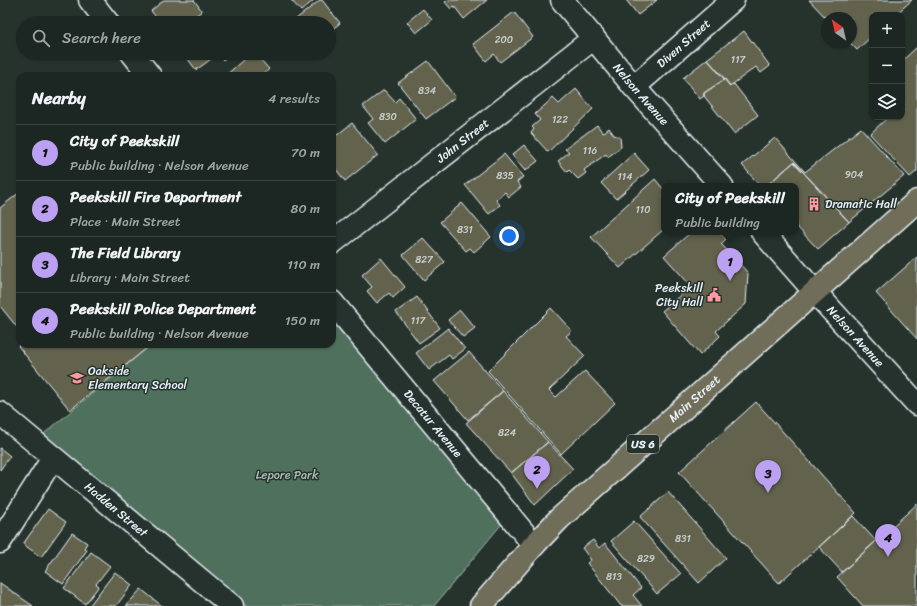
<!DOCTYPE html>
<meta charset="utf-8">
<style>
body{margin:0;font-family:Sriracha,sans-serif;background:#252e2a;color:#f1f3f6}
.controls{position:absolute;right:12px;top:12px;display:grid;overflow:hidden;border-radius:8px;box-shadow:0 1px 3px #0004}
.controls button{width:36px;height:36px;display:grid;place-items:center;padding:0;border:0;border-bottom:1px solid #3a4340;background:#1c2622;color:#f1f3f6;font:20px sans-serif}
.compass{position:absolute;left:821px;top:12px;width:36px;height:36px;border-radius:50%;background:#1c2622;box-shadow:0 1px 3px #0004;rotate:326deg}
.you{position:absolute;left:509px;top:236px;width:14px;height:14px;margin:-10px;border:3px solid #fff;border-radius:50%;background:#1a73e8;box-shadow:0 0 0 6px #1a73e833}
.badge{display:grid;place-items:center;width:26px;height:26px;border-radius:50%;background:#bca0f2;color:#111;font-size:13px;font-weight:700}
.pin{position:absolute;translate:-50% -33px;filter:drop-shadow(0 1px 2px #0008)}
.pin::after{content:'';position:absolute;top:21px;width:14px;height:12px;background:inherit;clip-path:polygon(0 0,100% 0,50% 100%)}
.popup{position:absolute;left:661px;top:183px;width:138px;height:52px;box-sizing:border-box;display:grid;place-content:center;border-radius:8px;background:#1c2622;filter:drop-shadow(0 1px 3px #0005);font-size:13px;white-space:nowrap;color:#a0a5a5}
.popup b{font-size:15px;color:#f1f3f6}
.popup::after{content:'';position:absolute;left:50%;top:100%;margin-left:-8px;border:8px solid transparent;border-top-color:#1c2622}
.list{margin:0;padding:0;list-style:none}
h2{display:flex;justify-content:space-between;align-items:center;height:52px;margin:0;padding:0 16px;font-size:17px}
h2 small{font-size:13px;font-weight:400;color:#a0a5a5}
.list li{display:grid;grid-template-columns:26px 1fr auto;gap:12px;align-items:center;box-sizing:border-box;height:56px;padding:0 16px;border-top:1px solid #3a4340}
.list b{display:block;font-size:15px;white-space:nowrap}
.list p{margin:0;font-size:13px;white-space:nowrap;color:#a0a5a5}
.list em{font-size:13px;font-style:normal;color:#a0a5a5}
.icon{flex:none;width:22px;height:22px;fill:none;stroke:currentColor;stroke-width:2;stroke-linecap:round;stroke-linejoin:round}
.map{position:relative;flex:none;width:917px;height:606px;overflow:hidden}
.search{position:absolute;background:#1c2622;box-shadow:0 1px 3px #0004;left:16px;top:16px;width:320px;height:44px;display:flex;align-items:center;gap:10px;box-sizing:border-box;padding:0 14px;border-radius:22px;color:#a0a5a5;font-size:15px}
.panel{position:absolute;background:#1c2622;box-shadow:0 1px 3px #0004;left:16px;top:72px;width:320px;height:276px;border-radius:12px}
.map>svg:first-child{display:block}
</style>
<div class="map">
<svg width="917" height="606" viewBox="0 0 917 606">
<rect width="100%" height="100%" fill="#26332d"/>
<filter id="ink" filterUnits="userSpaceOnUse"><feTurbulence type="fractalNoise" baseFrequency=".025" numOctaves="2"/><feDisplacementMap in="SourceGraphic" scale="8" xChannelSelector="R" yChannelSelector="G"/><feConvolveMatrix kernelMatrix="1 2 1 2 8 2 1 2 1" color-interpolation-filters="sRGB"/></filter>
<g filter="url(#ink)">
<path fill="#4f705b" stroke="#9cb0aa" d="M 332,301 L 509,515 L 434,606 L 233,606 L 34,442 L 152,344 L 332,344 Z"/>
<path fill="#63634e" stroke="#e8f1f8" d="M 164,0 L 194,0 L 202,11 L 186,23 L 161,23 L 151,11 Z
M 291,0 L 314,0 L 301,11 Z
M 320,0 L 322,0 L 340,23 L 329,32 L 329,23 L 291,23 Z
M 448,0 L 487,0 L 464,19 L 454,6 L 451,9 L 445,2 Z
M 626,0 L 657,0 L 638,15 Z
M 809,0 L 912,0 L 895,15 L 872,15 L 872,36 L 857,50 L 849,42 L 851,42 L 851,18 L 827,19 Z
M 423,9 L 432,20 L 416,33 L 407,22 Z
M 514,12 L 533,37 L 500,62 L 494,54 L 486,61 L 473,44 Z
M 744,31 L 770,66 L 761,73 L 756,67 L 730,86 L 707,59 Z
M 917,47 L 917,171 L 910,177 L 870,134 L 888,117 L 902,117 L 904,103 L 902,101 L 902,61 Z
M 187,53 L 232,53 L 223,60 L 218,54 L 196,70 L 185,55 Z
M 251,53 L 254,53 L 269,69 L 263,76 L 225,76 Z
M 707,59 L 725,79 L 704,93 L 704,96 L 700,99 L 683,78 Z
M 428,61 L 455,97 L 426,119 L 398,83 Z
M 725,79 L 730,86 L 734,84 L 758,115 L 734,134 L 704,96 L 704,93 Z
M 576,89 L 593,109 L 548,152 L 531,133 L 534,129 L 532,127 L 540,120 L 535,114 L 553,98 L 559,104 Z
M 384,90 L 395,102 L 399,98 L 416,119 L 385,144 L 368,123 L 373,119 L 363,106 Z
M 352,123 L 378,155 L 345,181 L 332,164 L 332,139 Z
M 597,125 L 603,133 L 609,128 L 614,135 L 620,137 L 621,147 L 608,157 L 606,154 L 584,170 L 586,173 L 578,179 L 569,170 L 567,172 L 558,161 L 569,152 L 565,149 Z
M 861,128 L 904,176 L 849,222 L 794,162 L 766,186 L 760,186 L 742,165 L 775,138 L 805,172 Z
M 524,145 L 538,161 L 525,171 L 512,155 Z
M 634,153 L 649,170 L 616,199 L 601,183 Z
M 504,154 L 523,177 L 517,182 L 521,187 L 509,197 L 505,192 L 496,200 L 500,205 L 489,214 L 465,185 Z
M 794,162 L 849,222 L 818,249 L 796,226 L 796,186 L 766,186 Z
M 655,179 L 664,190 L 664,229 L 620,268 L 591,237 Z
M 20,192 L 20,331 L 0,306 L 0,208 Z
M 462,203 L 491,237 L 474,252 L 470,248 L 466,251 L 440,222 Z
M 691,232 L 719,232 L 726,239 L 721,244 L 748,273 L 746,304 L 716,331 L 720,336 L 700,355 L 662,311 L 691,286 L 664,256 Z
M 423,238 L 445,262 L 424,280 L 403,255 Z
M 917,257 L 917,339 L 876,293 Z
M 381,258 L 405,287 L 393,298 L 389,293 L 377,303 L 367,291 L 372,287 L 362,275 Z
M 417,297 L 440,328 L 419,343 L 396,312 Z
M 551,308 L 572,331 L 566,336 L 585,356 L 549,390 L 556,397 L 585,371 L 615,403 L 561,454 L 488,371 Z
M 460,310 L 475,328 L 463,337 L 448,320 Z
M 448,328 L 465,349 L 452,359 L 449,355 L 429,370 L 416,353 Z
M 20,344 L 152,344 L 70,410 L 18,346 Z
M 469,352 L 503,391 L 468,420 L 434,381 Z
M 503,391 L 548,442 L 511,473 L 466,423 Z
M 756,402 L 856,513 L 779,583 L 679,472 Z
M 548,442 L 573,469 L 535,505 L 511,473 Z
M 0,448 L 10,456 L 0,470 Z
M 668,492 L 726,558 L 699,583 L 640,517 Z
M 917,504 L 917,606 L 863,606 L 837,577 Z
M 48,509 L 66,522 L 41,557 L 23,544 Z
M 853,516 L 876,541 L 842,572 L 819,547 Z
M 634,521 L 681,574 L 657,594 L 611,541 Z
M 72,533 L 87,543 L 84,548 L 87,550 L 63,584 L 45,571 Z
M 593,540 L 599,548 L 605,543 L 641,588 L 633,595 L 642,606 L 621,606 L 587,563 L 591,560 L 582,548 Z
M 91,552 L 110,566 L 96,584 L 99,586 L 85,604 L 64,588 Z
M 115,572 L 132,585 L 116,606 L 89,606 Z
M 0,583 L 33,606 L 0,606 Z
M 141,589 L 162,606 L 126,606 Z"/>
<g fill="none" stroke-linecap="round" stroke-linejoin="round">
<g stroke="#e8f1f8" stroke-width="25">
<g id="minor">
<path d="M 90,0 L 108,23"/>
<path id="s1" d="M 562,0 L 634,87 L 722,186"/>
<path d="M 132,53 L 150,76"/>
<path id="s2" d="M 634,87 L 733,0"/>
<path d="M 762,232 L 815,292"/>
<path id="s3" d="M 332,243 L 594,38"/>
<path id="s4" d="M 332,302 L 534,545"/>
<path id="s5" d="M 0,413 L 232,606"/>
<path d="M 0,542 L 53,458"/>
</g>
</g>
<g stroke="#e8f1f8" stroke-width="25">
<g id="tertiary">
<path id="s6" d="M 815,292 L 917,404"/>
</g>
</g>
<g stroke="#e8f1f8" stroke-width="25">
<g id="primary">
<path id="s7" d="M 481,606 L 534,545 L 559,519 L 917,201"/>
</g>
</g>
<use href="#minor" stroke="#26332d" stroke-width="22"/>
<use href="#tertiary" stroke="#26332d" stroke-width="22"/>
<use href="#primary" stroke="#706e59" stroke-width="22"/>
</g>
</g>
<defs>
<g id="building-bare" transform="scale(1.08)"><path d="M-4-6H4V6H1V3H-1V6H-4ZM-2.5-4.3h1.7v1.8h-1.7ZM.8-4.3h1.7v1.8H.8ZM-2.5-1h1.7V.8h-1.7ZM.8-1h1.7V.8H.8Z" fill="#ff9aa2" stroke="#26332d" stroke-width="2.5" paint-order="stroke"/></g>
<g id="civic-bare" transform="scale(1.08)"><path d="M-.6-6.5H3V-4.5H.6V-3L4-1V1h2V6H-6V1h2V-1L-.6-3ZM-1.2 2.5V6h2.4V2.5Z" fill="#ff9aa2" stroke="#26332d" stroke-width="2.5" paint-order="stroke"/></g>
<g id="school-bare" transform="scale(1.08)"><path d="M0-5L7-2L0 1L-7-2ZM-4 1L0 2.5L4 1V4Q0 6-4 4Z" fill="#ff9aa2" stroke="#26332d" stroke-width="2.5" paint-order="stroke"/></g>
</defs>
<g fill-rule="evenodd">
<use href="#building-bare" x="814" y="204"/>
<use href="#civic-bare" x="714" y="295"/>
<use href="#school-bare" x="77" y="378"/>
</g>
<g text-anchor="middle" stroke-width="3" stroke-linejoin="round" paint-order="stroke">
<g font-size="10" fill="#c7cece">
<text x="504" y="43">200</text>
<text x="738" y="63">117</text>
<text x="427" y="94">834</text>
<text x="388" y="120">830</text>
<text x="560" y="123">122</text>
<text x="590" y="154">116</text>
<text x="854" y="178">904</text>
<text x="505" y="179">835</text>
<text x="625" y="180">114</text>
<text x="643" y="213">110</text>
<text x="465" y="233">831</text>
<text x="424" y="263">827</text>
<text x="418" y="324">117</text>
<text x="507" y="436">824</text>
<text x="683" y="542">831</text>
<text x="646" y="562">829</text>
<text x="614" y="580">813</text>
</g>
<rect fill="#26332d" stroke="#aeb8bb" stroke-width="1" x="627" y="435" width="32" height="18" rx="3"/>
<g font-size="11" font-weight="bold" fill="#e8f1f8">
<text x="643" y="448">US 6</text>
</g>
<g font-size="12" fill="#e8f1f8" stroke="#26332d">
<text dy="4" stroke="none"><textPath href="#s2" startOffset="66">Diven Street</textPath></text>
<text dy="4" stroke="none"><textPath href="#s1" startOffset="123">Nelson Avenue</textPath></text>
<text dy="4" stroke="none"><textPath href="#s3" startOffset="166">John Street</textPath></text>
<text dy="4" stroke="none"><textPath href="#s6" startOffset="60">Nelson Avenue</textPath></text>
<text dy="4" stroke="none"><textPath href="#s7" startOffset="298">Main Street</textPath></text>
<text dy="4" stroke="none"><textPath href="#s4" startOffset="158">Decatur Avenue</textPath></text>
<text dy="4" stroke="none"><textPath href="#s5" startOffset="151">Hadden Street</textPath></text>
</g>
<g font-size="12" fill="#e8f1f8" stroke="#26332d" text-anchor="start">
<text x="825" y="208">Dramatic Hall</text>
<text x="703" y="292" text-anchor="end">Peekskill<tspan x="703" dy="14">City Hall</tspan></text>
<text x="88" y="375">Oakside<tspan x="88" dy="14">Elementary School</tspan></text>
</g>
<g font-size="12" fill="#abbdb9" stroke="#26332d">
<text x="287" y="479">Lepore Park</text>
</g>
</g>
</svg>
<div class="controls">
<button>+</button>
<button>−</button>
<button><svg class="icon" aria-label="layers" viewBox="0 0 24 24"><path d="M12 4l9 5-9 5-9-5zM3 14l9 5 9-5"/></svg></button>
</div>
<svg class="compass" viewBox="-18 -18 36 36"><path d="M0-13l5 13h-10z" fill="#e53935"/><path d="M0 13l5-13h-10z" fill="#a0a5a5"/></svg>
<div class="you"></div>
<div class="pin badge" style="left:730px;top:281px">1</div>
<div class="popup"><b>City of Peekskill</b>Public building</div>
<div class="pin badge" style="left:537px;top:489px">2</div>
<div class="pin badge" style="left:768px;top:493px">3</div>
<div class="pin badge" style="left:888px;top:557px">4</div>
<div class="search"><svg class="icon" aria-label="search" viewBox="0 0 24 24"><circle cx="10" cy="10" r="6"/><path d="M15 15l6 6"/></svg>Search here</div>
<section class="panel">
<h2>Nearby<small>4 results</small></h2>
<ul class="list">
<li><span class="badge">1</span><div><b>City of Peekskill</b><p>Public building · Nelson Avenue</p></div><em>70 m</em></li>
<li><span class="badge">2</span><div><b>Peekskill Fire Department</b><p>Place · Main Street</p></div><em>80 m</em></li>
<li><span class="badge">3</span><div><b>The Field Library</b><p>Library · Main Street</p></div><em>110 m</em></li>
<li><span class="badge">4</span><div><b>Peekskill Police Department</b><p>Public building · Nelson Avenue</p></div><em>150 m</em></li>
</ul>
</section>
</div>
